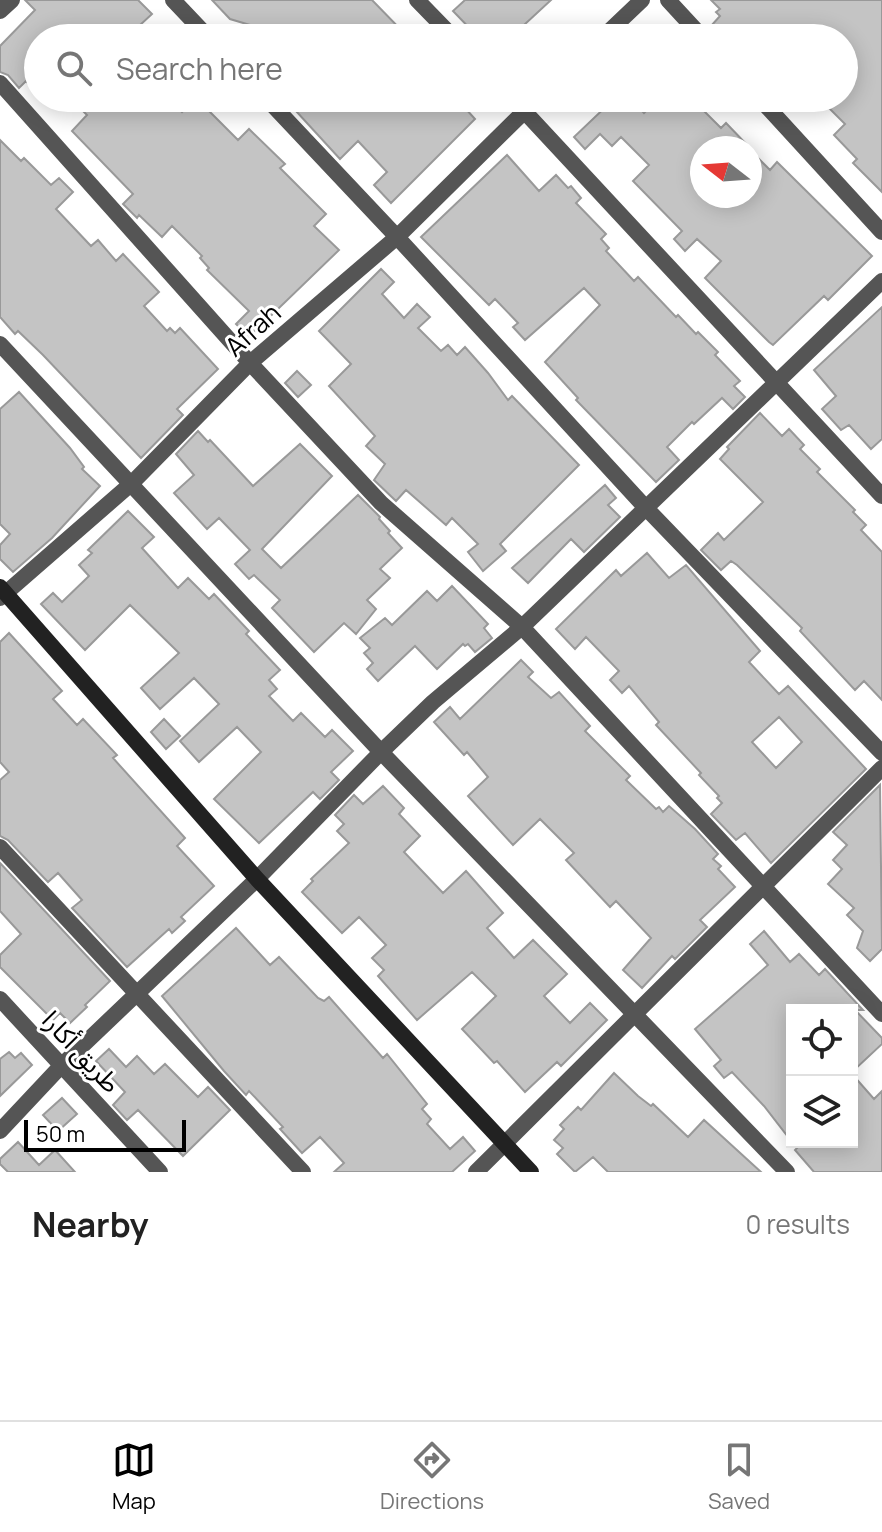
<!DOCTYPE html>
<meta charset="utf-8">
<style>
body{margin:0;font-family:Manrope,"Noto Sans Arabic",sans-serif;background:#f6f6f6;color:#222}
.controls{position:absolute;right:24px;bottom:24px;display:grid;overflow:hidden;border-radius:0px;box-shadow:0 4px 20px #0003}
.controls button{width:72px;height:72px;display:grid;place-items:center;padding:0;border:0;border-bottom:2px solid #e0e0e0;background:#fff;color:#222;font:40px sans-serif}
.compass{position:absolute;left:690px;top:136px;width:72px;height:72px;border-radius:50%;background:#fff;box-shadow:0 4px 20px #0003;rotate:287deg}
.scale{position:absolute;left:24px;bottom:20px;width:162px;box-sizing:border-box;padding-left:8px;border:4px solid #000;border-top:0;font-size:22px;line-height:28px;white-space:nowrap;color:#000;-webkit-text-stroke:6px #fff;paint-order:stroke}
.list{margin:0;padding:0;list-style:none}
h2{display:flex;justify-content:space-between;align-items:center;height:104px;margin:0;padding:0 32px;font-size:34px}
h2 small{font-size:26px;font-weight:400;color:#767676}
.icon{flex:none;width:44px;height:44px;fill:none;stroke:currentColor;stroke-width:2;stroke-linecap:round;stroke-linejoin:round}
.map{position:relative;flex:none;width:882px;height:1172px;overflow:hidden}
.search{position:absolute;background:#fff;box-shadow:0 4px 20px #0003;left:24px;right:24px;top:24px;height:88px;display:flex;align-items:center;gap:20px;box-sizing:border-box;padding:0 28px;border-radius:44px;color:#767676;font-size:30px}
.sheet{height:248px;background:#fff}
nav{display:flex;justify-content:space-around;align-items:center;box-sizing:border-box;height:112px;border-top:2px solid #e0e0e0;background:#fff;font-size:22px;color:#767676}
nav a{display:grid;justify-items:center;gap:4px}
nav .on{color:#000}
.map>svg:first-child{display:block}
</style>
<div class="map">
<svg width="882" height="1172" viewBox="0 0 882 1172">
<rect width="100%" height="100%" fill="#fff"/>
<path fill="#c4c4c4" stroke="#999" stroke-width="2" fill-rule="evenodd" d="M 25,0 L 138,0 L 152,14 L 139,26 L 151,38 L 38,38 L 38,94 L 26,81 L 19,88 L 8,75 L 0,72 L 0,46 L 35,10 Z
M 212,0 L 372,0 L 409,38 L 236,38 L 250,25 L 230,19 Z
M 465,0 L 551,0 L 510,38 L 479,38 L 453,11 Z
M 711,0 L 882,0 L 882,192 L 853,163 L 857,159 L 834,135 L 845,124 L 819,98 L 844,98 L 844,38 L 723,38 L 711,26 L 720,16 L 716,12 L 720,9 Z
M 70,98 L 167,98 L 182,112 L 196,98 L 238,140 L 249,129 L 285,164 L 280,168 L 326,214 L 314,226 L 339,250 L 249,337 L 236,324 L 249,311 L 207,270 L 209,268 L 200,258 L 202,256 L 172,226 L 162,237 L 139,215 L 137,218 L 123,204 L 133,194 L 72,131 L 87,115 Z
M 284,98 L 456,98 L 475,119 L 391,203 L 374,185 L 387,172 L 358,141 L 340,159 Z
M 615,98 L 630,98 L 644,113 L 659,98 L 691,98 L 721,128 L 726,123 L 750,148 L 702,148 L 702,196 L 750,196 L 750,150 L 770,170 L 777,162 L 872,256 L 828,300 L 824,296 L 773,345 L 769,342 L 705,278 L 721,261 L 697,239 L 685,251 L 674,239 L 682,231 L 633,181 L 649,165 L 621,137 L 612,146 L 600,134 L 585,149 L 574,137 Z
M 0,140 L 21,161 L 24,158 L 51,185 L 59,178 L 73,192 L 56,209 L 91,246 L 98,240 L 116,261 L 123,254 L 159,292 L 144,306 L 167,331 L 170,328 L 175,333 L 180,328 L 218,369 L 177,409 L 183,415 L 141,458 L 43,355 L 18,331 L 15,334 L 0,317 Z
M 507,155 L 539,191 L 556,175 L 568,188 L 571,186 L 581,198 L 576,203 L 606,234 L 601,239 L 609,248 L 606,251 L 634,281 L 638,277 L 676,317 L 678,315 L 696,334 L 698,332 L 718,352 L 715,355 L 740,381 L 734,386 L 745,397 L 733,409 L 722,398 L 694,424 L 692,422 L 667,447 L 679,460 L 656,482 L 576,400 L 578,398 L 545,362 L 600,305 L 584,288 L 525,340 L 513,327 L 518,323 L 495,299 L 489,305 L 421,237 Z
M 381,269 L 394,282 L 382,294 L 404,318 L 417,304 L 430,317 L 418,328 L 441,351 L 448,345 L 457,355 L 465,347 L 488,373 L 508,400 L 512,396 L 579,465 L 500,544 L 506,551 L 483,571 L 468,552 L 478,544 L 452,518 L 446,525 L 406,490 L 396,501 L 374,480 L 385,464 L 366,446 L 375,436 L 329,386 L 351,364 L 319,331 Z
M 882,307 L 882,439 L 871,449 L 849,425 L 841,430 L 822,409 L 836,396 L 814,370 Z
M 297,371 L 311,385 L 298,397 L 285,383 Z
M 19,392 L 70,448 L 84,467 L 82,469 L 100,486 L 52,538 L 13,572 L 0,559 L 0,545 L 10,534 L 0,524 L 0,409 Z
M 760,413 L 782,436 L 789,429 L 804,445 L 800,449 L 820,469 L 817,472 L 855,510 L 853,512 L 866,525 L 861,530 L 882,552 L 882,700 L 864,681 L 855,690 L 800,631 L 802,628 L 737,565 L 731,561 L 721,570 L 701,550 L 718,533 L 724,540 L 763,502 L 720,459 L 729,449 L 727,447 Z
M 198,431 L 208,442 L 210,440 L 253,486 L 300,444 L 332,476 L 262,549 L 281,568 L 358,495 L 380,517 L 379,519 L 390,531 L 388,533 L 402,548 L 380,569 L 390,578 L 367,600 L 376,609 L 356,634 L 344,623 L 314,652 L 272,608 L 280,600 L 254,575 L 249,579 L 235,564 L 250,550 L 219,518 L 207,529 L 174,493 L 194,475 L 176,454 Z
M 605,485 L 616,498 L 608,505 L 620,517 L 584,552 L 571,539 L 528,583 L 512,568 Z
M 128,511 L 154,537 L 142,548 L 178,588 L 188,578 L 209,599 L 214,594 L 249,631 L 246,634 L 280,670 L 269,680 L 277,689 L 269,696 L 293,721 L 301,713 L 325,737 L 332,730 L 353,751 L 331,772 L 339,780 L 320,799 L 313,792 L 259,843 L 214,799 L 261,752 L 237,727 L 199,762 L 180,741 L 219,704 L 194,678 L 160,709 L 141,688 L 179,653 L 130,605 L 85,650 L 41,604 L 53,593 L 62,602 L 89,576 L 79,565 L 92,553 L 88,550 Z
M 647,553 L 669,578 L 686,565 L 760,651 L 749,662 L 779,694 L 788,686 L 866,769 L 771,863 L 745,833 L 736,840 L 711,814 L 722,803 L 717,798 L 719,796 L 699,775 L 701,773 L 656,725 L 659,722 L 629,686 L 622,693 L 610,680 L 619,671 L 586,637 L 575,649 L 556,629 L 616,570 L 621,576 ZM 779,717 L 802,742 L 776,768 L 752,742 Z
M 452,586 L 488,624 L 484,628 L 492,638 L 475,652 L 468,644 L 465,646 L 463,644 L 437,669 L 415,646 L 378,681 L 367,669 L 373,663 L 364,653 L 370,648 L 360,638 L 385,618 L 392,625 L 427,591 L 437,601 Z
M 9,633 L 62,691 L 53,699 L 77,725 L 83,719 L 117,755 L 113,758 L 185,838 L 177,846 L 214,886 L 181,917 L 185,921 L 172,933 L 169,929 L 127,967 L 72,908 L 82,900 L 58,873 L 48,882 L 8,840 L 0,836 L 0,780 L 9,772 L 0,762 L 0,642 Z
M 521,660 L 533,672 L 528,677 L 551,698 L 559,692 L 590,726 L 585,731 L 630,776 L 626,780 L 656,809 L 659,807 L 663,812 L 669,806 L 695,829 L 718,854 L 713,859 L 721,866 L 718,869 L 735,887 L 700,920 L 707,927 L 675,959 L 672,956 L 642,988 L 623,970 L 651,938 L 616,901 L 610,907 L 566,860 L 574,853 L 540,819 L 513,845 L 468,796 L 488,777 L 467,752 L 464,755 L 434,722 L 450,707 L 460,719 Z
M 164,719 L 180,736 L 166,749 L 151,732 Z
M 880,785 L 882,949 L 870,961 L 857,948 L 863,931 L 847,915 L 854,908 L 828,884 L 842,869 L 833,860 L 847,845 L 833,832 Z
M 383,786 L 404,808 L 399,814 L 420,836 L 404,852 L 443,893 L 466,871 L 503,913 L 487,928 L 514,958 L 533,940 L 567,974 L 544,996 L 570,1023 L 590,1003 L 607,1020 L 561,1066 L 557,1062 L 525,1092 L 497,1061 L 494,1063 L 462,1029 L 496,996 L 472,972 L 417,1020 L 378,976 L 384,970 L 372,958 L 386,945 L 359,917 L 342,933 L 302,892 L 313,881 L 311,879 L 349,843 L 337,831 L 344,824 L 335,815 L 354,795 L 363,804 Z
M 0,863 L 110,981 L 85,1005 L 87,1007 L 70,1023 L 60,1013 L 53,1020 L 0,967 L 0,955 L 21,934 L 0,911 Z
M 236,928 L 270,965 L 279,957 L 318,998 L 324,1001 L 329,997 L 383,1058 L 387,1054 L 427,1104 L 422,1109 L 431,1119 L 427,1124 L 450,1149 L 463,1137 L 475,1151 L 452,1172 L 334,1172 L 344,1163 L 320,1137 L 302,1153 L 280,1129 L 283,1127 L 249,1091 L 246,1095 L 224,1071 L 162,996 Z
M 764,931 L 790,962 L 799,954 L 819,975 L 825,969 L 863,1010 L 855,1010 L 882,1038 L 882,1044 L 852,1072 L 852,1010 L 792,1010 L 792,1142 L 764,1106 L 732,1072 L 724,1078 L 714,1066 L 721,1060 L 695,1029 L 768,965 L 750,944 Z
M 109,1049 L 126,1067 L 137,1056 L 154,1074 L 165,1064 L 198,1097 L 208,1087 L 230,1110 L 183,1156 L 138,1110 L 127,1120 L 113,1105 L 125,1092 L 96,1061 Z
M 9,1052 L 15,1058 L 21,1053 L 32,1065 L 0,1096 L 0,1059 Z
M 614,1073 L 638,1096 L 651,1106 L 653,1104 L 688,1137 L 704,1120 L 761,1172 L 608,1172 L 593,1157 L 575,1172 L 557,1154 L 563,1148 L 554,1140 L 564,1129 L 560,1125 L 578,1107 L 581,1110 Z
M 852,1074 L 874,1099 L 882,1091 L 882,1172 L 814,1172 L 795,1150 L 803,1142 L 852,1142 Z
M 62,1098 L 77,1114 L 58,1131 L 43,1115 Z
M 18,1142 L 39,1165 L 55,1150 L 75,1172 L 8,1172 L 0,1164 L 0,1159 Z"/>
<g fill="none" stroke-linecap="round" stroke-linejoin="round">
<path stroke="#555" stroke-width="16" d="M 173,0 L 209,38
M 417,0 L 454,38
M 668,0 L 703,38
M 0,11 L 12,0
M 602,38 L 642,0
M 0,83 L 250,363 L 381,503 L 522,627 L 882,1014
M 266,98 L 397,237 L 645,507 L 882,753
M 512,98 L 882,496
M 759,98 L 882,232
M 0,344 L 381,752 L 787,1172
M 0,598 L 132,483 L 250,363 L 397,237 L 538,98
M 0,847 L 303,1172
M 0,999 L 160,1172
M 0,1131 L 61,1066 L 257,879 L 381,752 L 433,702 L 522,627 L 882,281
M 476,1172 L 882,768"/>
<path stroke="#222" stroke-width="16" d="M 0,587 L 257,879 L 531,1172"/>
</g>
<g text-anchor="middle" stroke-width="6" stroke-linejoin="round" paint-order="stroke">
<g font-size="26" fill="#000" stroke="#fff">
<text transform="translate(253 330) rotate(-42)" y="9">Afrah</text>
<text transform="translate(81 1052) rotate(47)" y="9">طريق أكارا</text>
</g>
</g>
</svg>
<div class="controls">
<button><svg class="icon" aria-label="locate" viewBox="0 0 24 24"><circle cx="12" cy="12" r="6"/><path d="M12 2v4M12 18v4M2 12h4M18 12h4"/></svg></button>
<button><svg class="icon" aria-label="layers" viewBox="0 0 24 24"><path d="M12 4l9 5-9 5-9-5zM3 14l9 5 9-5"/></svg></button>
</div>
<svg class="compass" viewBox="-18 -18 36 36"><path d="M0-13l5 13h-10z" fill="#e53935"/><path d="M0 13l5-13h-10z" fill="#767676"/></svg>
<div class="scale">50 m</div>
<div class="search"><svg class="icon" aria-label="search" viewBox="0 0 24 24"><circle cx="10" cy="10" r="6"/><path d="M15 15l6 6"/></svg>Search here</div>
</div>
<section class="sheet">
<h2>Nearby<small>0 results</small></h2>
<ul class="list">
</ul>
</section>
<nav>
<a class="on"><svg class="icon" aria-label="map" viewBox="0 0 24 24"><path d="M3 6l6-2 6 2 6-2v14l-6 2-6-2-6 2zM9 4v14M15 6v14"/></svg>Map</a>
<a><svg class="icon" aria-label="directions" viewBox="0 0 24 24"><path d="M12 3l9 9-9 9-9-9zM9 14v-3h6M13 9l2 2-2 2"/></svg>Directions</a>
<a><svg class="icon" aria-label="saved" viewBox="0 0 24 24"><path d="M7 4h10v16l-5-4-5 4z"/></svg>Saved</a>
</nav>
